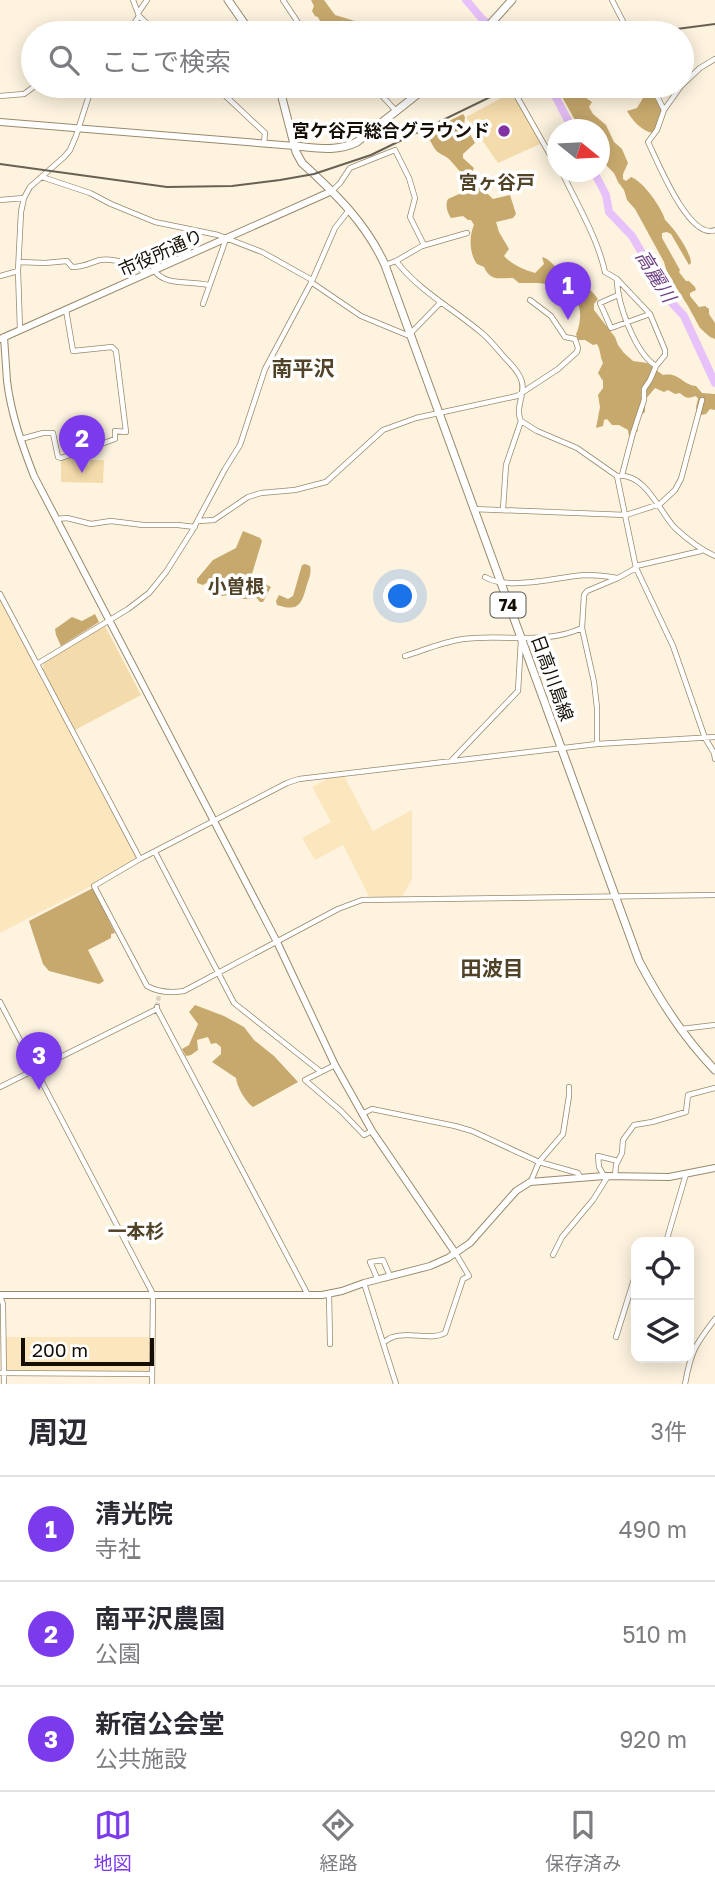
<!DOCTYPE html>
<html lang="ja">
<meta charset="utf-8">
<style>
body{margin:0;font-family:"Golos Text","Noto Sans JP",sans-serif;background:#f2f2f3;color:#2b2b33}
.controls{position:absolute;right:21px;bottom:21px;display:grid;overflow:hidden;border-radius:14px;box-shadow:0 4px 18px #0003}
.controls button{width:63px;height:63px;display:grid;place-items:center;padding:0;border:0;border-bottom:2px solid #e1e1e2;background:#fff;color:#2b2b33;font:35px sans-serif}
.compass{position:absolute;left:547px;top:119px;width:63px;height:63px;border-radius:50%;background:#fff;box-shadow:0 4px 18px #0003;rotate:108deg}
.scale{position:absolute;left:21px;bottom:18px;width:133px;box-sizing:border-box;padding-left:7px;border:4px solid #140e04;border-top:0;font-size:19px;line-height:24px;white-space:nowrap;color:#140e04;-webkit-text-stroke:5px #fff;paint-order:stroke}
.you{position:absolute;left:401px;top:597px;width:24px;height:24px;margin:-18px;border:5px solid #fff;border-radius:50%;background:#1a73e8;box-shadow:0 0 0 10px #1a73e833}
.badge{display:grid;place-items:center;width:46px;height:46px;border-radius:50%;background:#7c3aed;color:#fff;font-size:23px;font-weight:700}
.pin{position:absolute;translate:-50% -58px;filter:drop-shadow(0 2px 4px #0008)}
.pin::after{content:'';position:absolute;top:37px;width:24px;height:21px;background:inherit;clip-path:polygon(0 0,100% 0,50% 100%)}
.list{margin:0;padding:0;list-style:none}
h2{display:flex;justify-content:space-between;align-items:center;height:91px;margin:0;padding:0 28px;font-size:30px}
h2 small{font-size:23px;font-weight:400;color:#7c7c81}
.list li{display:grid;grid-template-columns:46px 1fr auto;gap:21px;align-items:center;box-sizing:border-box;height:105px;padding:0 28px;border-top:2px solid #e1e1e2}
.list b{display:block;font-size:26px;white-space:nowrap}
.list p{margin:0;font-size:23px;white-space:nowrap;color:#7c7c81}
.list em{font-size:23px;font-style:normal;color:#7c7c81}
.icon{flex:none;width:38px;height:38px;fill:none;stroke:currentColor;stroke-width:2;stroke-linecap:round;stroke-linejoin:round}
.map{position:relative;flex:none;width:715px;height:1384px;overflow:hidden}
.search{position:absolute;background:#fff;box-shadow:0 4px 18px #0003;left:21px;right:21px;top:21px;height:77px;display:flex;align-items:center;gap:18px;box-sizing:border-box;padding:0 24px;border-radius:38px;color:#7c7c81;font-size:26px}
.sheet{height:406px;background:#fff}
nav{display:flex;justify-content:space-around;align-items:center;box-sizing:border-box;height:98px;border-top:2px solid #e1e1e2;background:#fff;font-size:19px;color:#7c7c81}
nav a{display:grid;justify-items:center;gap:4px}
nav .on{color:#7c3aed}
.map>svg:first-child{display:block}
</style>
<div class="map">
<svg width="715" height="1384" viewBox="0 0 715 1384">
<rect width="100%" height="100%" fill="#fdf3df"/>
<path fill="#fbe6be" d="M 0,599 L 137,859 L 93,885 L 0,933 Z
M 344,776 L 373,831 L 412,810 L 412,879 L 402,897 L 370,898 L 343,845 L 315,860 L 302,838 L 331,822 L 312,787 L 329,778 Z
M 6,1337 L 150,1337 L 150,1372 L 6,1372 Z"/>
<path fill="#f4dbab" d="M 513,92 L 540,144 L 498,163 L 466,117 Z
M 79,455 L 79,464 L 89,465 L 90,460 L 104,460 L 103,483 L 61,482 L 61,461 Z
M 105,626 L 141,695 L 75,730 L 43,670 L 44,663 Z"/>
<path fill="#c7a96d" d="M 311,0 L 324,0 L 335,15 L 355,21 L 365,33 L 330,33 L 331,28 L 320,21 L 318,17 L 315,16 L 312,11 L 314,6 Z
M 556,86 L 569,86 L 592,102 L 589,107 L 593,114 L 606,125 L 614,142 L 622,149 L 628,163 L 623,174 L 623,179 L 626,181 L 631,177 C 643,181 662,208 665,220 C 674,228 691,252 691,263 L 689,265 L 671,234 L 667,232 L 662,233 L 662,238 C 668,249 674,259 680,270 L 679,272 L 686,281 L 689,281 L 695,287 L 696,290 L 690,293 L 690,296 L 699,307 L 705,306 L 709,309 L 709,314 L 715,323 L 715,339 L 710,337 L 700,328 L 688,306 L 667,273 L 664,262 L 635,209 L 627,200 L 624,190 L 618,182 L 614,173 L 600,159 L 600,130 L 580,129 Z
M 631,86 L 649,86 L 662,111 L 656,130 L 652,133 C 642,131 632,120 627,111 L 637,108 L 643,98 L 639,87 Z
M 463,114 L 465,117 L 464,125 L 469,129 L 470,134 L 475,143 L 463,154 L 463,158 L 474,168 L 471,174 L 477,178 L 480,186 L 493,199 L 510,195 L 516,214 L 513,218 L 496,222 L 499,232 L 509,249 L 504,256 C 511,264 524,270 535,273 L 544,264 L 542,257 C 549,259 551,263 556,267 C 571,277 588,284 598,299 L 594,304 L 594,310 L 615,337 L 618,345 L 624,353 L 633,361 L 647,363 L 663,375 C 680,372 682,385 696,386 L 702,393 L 715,394 L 715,410 L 710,409 L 706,414 L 701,415 C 693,409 697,406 698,398 L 695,396 C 689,399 685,398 680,393 L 675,394 L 668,390 L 664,392 L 655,388 L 645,400 L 645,412 L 634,420 L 638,431 L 629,436 L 628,430 L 619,425 L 612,425 L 607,419 L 604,420 L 603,426 L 596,428 L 600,407 L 598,395 L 603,388 L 603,381 L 598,373 L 603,363 C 600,357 601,351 597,344 L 593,345 L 585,340 L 578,340 L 576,334 C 581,325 584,298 569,296 C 565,295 561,297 557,298 L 557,287 C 547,282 530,283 519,283 L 513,278 C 501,277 491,283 484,267 L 477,264 C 469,253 469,236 474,225 L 471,220 L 468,220 L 463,216 L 451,218 C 447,212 445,205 448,199 L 468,190 L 469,187 C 466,177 456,167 449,159 C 445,155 438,154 435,149 C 431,143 431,140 425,136 L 425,133 Z
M 243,531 L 260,538 L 262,541 L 248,587 L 258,592 L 263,589 L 265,584 L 271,587 L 263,602 L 260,602 L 256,597 C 241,603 233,593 221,596 L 218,592 L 222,587 L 217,582 L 208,582 L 203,585 L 197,583 L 197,579 L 213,560 L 236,548 Z
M 305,564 L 310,566 C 312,574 308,580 306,588 C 301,607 296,611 277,605 L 276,601 L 279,595 L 288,599 L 293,596 L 302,565 Z
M 95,614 L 99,622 L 61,646 L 56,635 L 55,629 L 72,617 L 82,621 Z
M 93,888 L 115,933 L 111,934 L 111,938 L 88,950 L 104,981 L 99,984 L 49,971 L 43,964 L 29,921 Z
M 195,1005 L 224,1016 L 244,1027 L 254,1040 L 274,1056 L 298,1082 L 253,1107 C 245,1101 237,1087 236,1078 L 212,1062 L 221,1054 L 221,1047 L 216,1043 L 211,1044 L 208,1037 L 197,1040 L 198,1050 L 191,1055 L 186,1056 L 182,1049 L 189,1045 L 198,1024 L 189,1012 Z"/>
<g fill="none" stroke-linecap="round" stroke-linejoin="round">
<path stroke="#e7c2fa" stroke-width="8" d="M 466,0 L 483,20 L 500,33
M 550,86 L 573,130
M 594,172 L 606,195 L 609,212 L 632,236 L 652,270 L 661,291 L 684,316 L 715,383"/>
<path stroke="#dad1be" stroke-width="4.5" stroke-dasharray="4.5 2" stroke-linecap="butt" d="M 157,1007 L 159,995"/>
<g stroke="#99896b" stroke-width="6">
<path id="minor" d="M 133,0 L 139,16 L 157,33
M 283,0 L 299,24 L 310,33
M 612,0 L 629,33
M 138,13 L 147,0
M 128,33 L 139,16
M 682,85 L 700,68 L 715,59
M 215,86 L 265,133 L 264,143
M 373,86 L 396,111
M 511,86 L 549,153 L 558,164
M 652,86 L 664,110 L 657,130 L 648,142 C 657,160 689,241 715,230
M 0,96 L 24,94 L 35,86
M 664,110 L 681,86
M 562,172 C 577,205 597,236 605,272 L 617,279 L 650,314 L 665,350 L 665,355 L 656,366 C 635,353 617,303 617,279
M 42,177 L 90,193 L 111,204 L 155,222 L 218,235 L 262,252 L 312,280
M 332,191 L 340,183 L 350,168 L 395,150 L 409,178 L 415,198 L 410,217 L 424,245
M 0,200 L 24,198
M 396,261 C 420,292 454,309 483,334 C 491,341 498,350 505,358 C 511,364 518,371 521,379 C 527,393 514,407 521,421 L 506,465 L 503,509
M 19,262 L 45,263 L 67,261 L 72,267 C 85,267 89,263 100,260 C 115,257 135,267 149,273
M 385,265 L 396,261 L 422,246 L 467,233
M 154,270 C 165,287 191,280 208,285
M 0,276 L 18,271
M 311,282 L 361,316 L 407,335 L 410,334 L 440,303
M 618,295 L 600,303 L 611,328 L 650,314
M 203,304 L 226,239
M 20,330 L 18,271 L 21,212 L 24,198 L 30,187 L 64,157 L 70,150 L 76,136 L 92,86
M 521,421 L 537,431 L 577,448 L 617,476 L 636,568 L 673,646 L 705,738 L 714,753 L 715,759
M 21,439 L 43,433 L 53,433 L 58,457 L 61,458 L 115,439 L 115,431 L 126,432 L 116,351 L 112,347 L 73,351 L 66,310
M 622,475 L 633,433 L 644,400 L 644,389 L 650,380 L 656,366
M 617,476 C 645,472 659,511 675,528 C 687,539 701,550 715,556
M 473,509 L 626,515 L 660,504 L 675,490 L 681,479 L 702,400
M 57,519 L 67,518 L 91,524 L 111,521 L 143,525 L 178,525 L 195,527
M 198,521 L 214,520 L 248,497 L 261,493 L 295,490 L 326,482 L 383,430 L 416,418 L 517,396 L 558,369 L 577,352 L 578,348 L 575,339 L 565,337 L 551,316 L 530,300
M 636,566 L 701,551
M 485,577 C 508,591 558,577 584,575 C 594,575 607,576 617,578
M 0,594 L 140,859 L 287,783 L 299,779 L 597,744 L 715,737
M 405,656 C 424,650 443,642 463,639 C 503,633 543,646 582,628
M 37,664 L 128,609 L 149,593 L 166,572 L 192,531 L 225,469 L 240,445 L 265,369 L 312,281 L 335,228 L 349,210
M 597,744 L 597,708 L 594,682 L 582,628 L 584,595 L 587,591 L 618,578 L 636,568
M 451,761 L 518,691 L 521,640
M 155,852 L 234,1003 L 321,1072 L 335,1065
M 140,859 L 94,886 L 147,986 C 158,992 172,993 184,991 L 338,909 L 362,900 L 715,895
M 0,1002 L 153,1294 L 152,1384
M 157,1007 L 157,1009 L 308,1295
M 681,1029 L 715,1025
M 321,1072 L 305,1080 L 341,1111 L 364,1135 L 372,1131
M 0,1087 L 157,1009
M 362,1114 L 372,1109 L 455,1126 L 472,1131 L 539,1162 L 578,1173 L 580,1177
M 604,1176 L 599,1167 L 598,1156 L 618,1161
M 615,1176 L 616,1165 L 622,1153 L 623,1140 L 634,1125 L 652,1122 L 686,1112 L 688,1095 L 715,1088
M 531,1181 L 539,1162 L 563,1134 L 569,1096 L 569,1087
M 666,1242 L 686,1174
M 553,1255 L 562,1237 L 593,1200 L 608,1176
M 378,1280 L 370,1262 L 383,1260 L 390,1276
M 364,1283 L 396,1384
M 329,1293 L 330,1344
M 0,1296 L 3,1304 L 4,1384
M 616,1337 L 636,1273
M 383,1343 C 386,1341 389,1338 393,1337 C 409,1331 431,1341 445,1333 L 463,1279 L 469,1276 L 456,1254
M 0,1373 L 152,1374
M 685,1384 C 691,1351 695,1345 715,1319"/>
</g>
<g stroke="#99896b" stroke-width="8">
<path id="tertiary" d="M 0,122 L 295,146
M 4,337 C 5,351 6,366 7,381 C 11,414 22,445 34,476 L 277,942 L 335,1065 L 372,1131 L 456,1254
M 0,339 L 332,191
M 0,1295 L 322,1295 L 342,1291 L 364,1283 L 430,1266 L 448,1258 L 470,1243 L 516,1191 L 530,1182 L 604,1176 L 669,1177 L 715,1168"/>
</g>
<g stroke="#99896b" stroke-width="9">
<path id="primary" d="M 228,0 L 251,33
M 482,33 L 512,0
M 279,86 L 296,152 L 302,163 C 335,193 366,223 385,265 L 639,961 C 660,1001 683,1037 715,1070
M 295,146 C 317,148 337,152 357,142 L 428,86"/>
</g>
<use href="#minor" stroke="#fff" stroke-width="4.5"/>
<use href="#tertiary" stroke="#fff" stroke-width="6"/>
<use href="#primary" stroke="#fff" stroke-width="7"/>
<path stroke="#686153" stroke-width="2" d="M 646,33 L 715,24
M 0,164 L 167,187 L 232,186 L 280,180 L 314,174 L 371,155 L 513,86"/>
</g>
<circle fill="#8233a3" stroke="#fff" stroke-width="2.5" cx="504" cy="131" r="7"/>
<g text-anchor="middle" stroke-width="7" stroke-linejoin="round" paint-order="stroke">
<rect fill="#fff" stroke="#5a564f" stroke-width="2" x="490.5" y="592.5" width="35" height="25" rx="5"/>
<g font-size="16" font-weight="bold" fill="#140e04">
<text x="508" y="611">74</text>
</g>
<g font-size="18" font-weight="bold" fill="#140e04" stroke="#fff" text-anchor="end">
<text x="490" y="137">宮ケ谷戸総合グラウンド</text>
</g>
<g font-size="18" fill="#140e04" stroke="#fff">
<text transform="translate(161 253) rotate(-24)" y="6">市役所通り</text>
<text transform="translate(552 678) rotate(70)" y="6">日高川島線</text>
</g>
<g font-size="19" font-weight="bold" fill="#514327" stroke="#fff">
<text x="497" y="189">宮ヶ谷戸</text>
<text x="236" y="593">小曽根</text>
<text x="136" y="1238">一本杉</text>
</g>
<g font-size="19" font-style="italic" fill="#6f4285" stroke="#fff">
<text transform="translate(656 276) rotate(58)" y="7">高麗川</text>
</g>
<g font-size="21" font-weight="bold" fill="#514327" stroke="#fff">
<text x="303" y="376">南平沢</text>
<text x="492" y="976">田波目</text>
</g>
</g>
</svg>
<div class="controls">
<button><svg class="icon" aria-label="locate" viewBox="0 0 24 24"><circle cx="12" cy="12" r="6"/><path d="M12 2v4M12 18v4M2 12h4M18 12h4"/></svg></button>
<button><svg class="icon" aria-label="layers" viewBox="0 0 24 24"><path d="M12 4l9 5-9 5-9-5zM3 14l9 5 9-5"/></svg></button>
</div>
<svg class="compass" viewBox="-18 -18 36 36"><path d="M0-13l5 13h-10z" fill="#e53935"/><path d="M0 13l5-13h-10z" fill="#7c7c81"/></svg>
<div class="scale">200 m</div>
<div class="you"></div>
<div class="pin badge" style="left:568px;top:320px">1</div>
<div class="pin badge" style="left:82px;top:473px">2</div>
<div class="pin badge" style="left:39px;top:1090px">3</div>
<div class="search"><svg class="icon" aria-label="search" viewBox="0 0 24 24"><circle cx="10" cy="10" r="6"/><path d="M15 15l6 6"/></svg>ここで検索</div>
</div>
<section class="sheet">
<h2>周辺<small>3件</small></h2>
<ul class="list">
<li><span class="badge">1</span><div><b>清光院</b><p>寺社</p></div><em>490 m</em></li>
<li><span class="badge">2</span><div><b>南平沢農園</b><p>公園</p></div><em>510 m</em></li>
<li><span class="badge">3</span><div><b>新宿公会堂</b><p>公共施設</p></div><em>920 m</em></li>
</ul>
</section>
<nav>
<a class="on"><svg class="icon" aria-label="map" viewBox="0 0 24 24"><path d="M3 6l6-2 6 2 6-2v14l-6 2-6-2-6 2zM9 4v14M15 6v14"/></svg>地図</a>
<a><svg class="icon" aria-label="directions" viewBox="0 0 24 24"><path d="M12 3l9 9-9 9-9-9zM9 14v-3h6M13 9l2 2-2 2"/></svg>経路</a>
<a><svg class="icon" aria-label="saved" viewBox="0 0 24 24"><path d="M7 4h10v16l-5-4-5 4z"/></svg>保存済み</a>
</nav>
